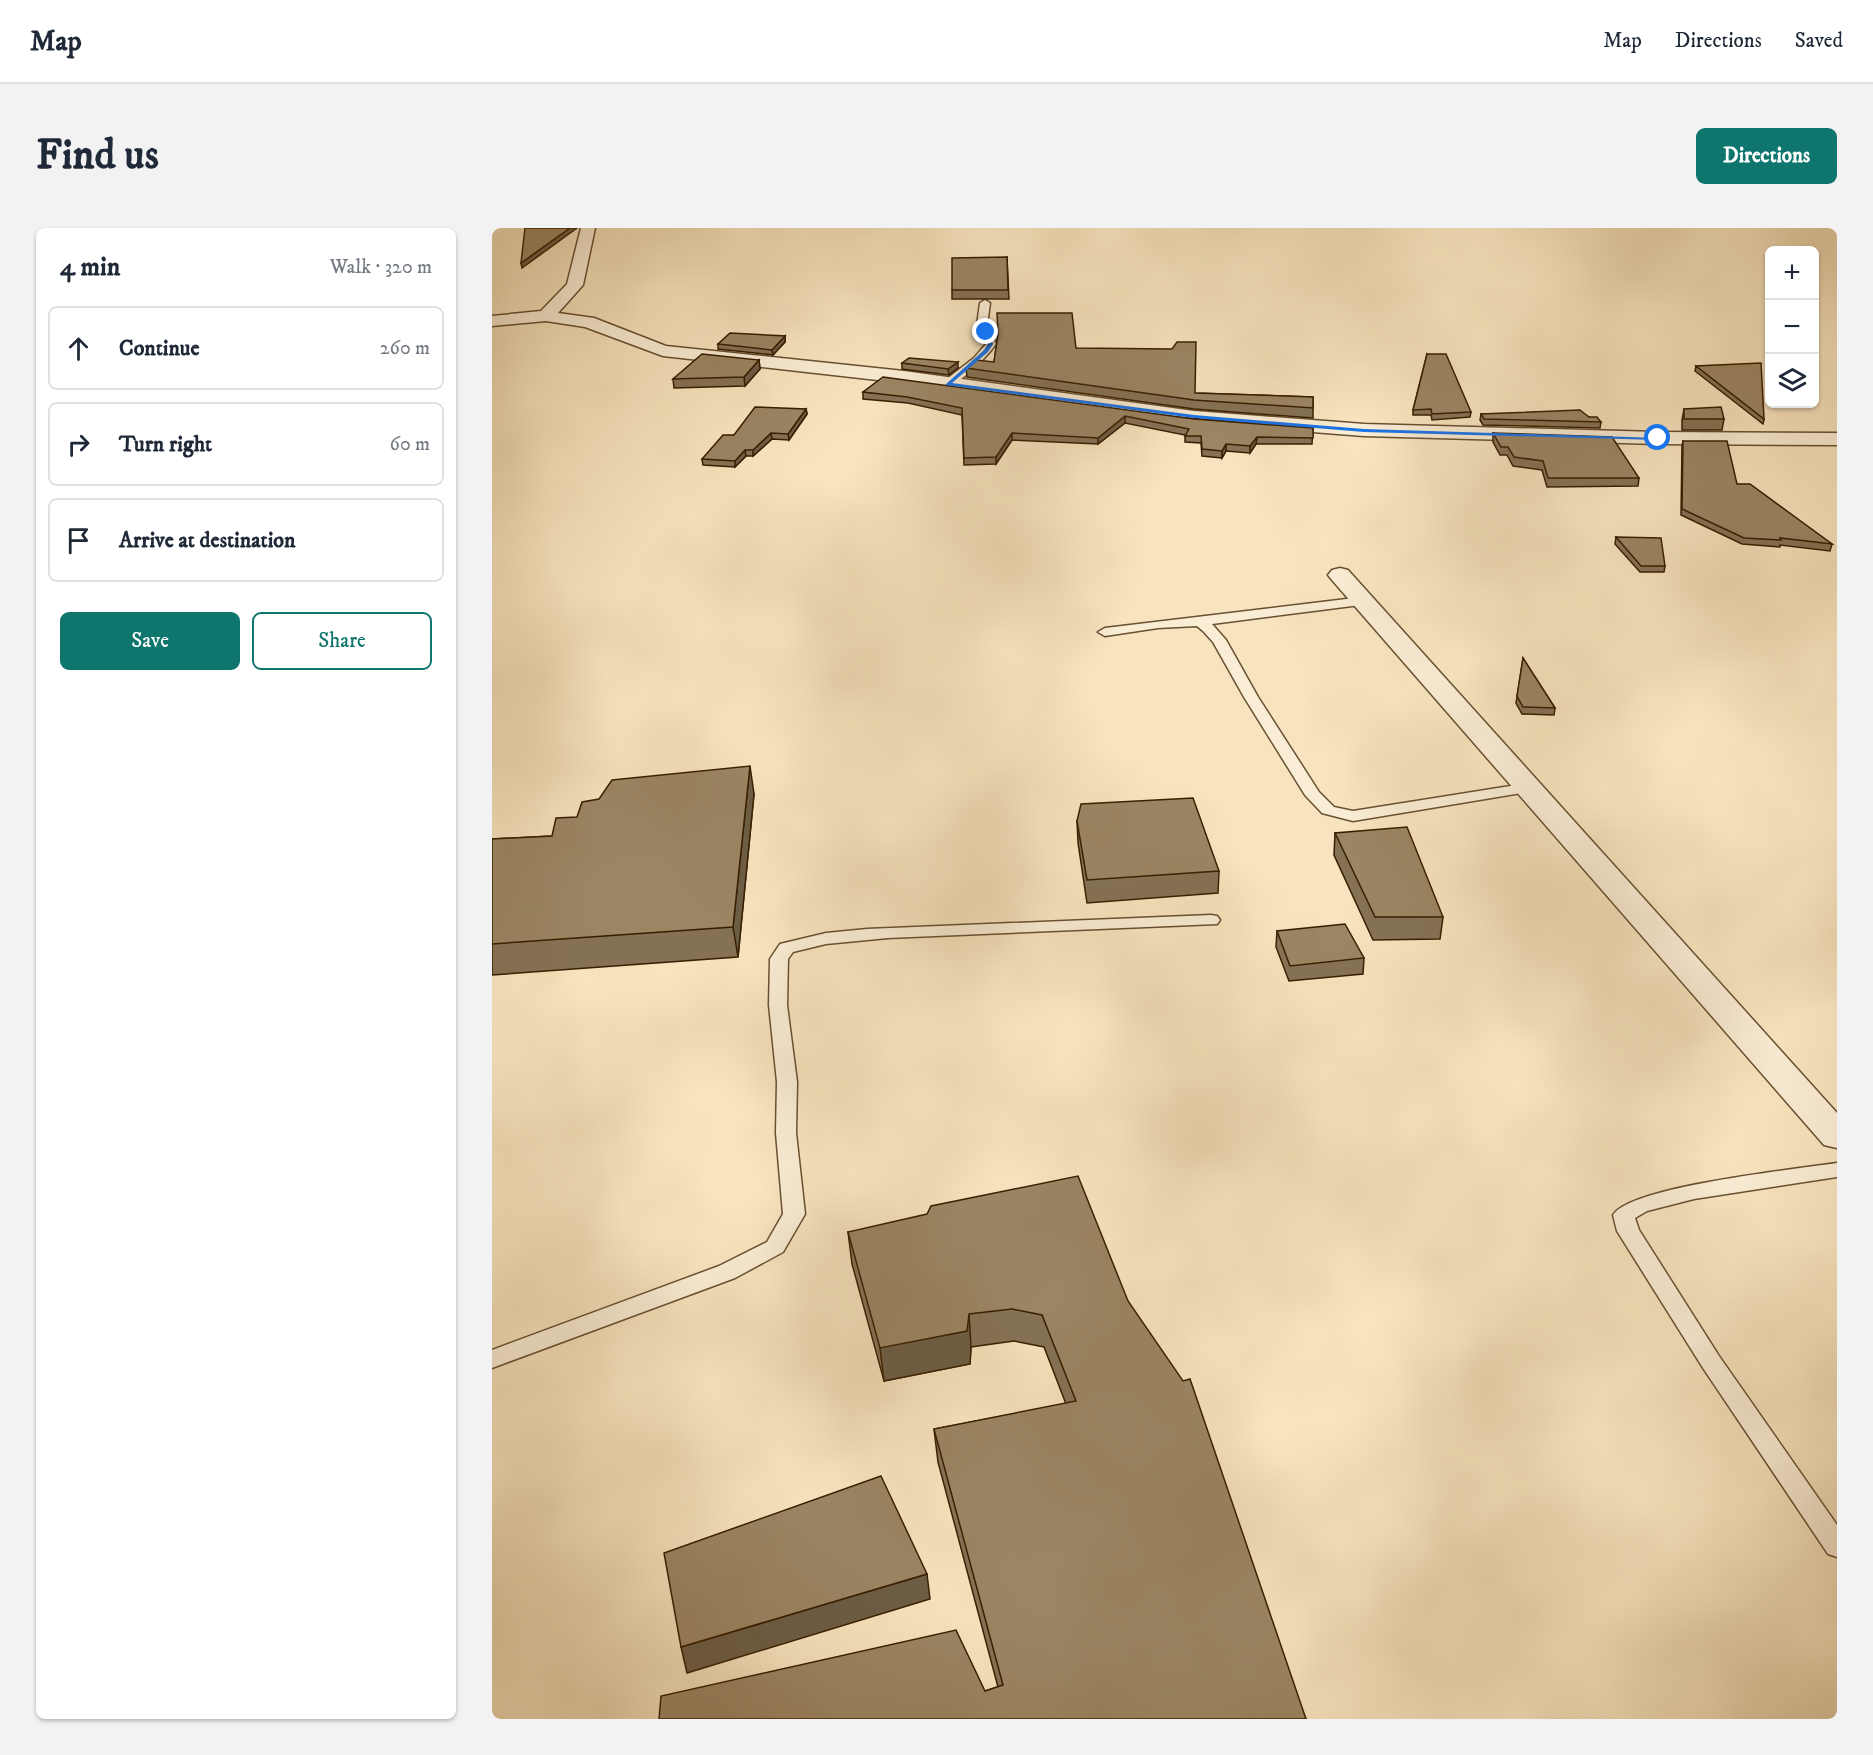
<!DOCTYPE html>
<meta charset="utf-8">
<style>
body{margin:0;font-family:"IM FELL DW Pica",serif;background:#f2f2f3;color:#1f2937}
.controls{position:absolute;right:18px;top:18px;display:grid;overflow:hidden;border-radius:9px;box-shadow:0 2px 4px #0004}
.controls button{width:54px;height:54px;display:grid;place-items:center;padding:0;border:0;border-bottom:2px solid #e0e1e3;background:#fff;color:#1f2937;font:30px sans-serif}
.stop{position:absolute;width:18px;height:18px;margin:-14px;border:4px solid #1a73e8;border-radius:50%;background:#fff}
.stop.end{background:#1a73e8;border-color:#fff;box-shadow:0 2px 6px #0008}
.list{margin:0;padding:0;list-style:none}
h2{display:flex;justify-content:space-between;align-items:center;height:78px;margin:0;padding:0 24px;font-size:26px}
h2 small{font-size:20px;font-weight:400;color:#747a83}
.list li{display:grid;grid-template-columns:39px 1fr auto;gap:18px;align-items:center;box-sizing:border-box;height:84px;margin:0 12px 12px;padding:0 12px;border:2px solid #e0e1e3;border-radius:9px}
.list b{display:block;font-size:22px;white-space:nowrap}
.list em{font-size:20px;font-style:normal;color:#747a83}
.actions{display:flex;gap:12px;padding:18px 24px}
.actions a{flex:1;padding:14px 0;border:2px solid #0f766e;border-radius:9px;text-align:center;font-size:21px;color:#0f766e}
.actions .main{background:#0f766e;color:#fff}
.icon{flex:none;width:33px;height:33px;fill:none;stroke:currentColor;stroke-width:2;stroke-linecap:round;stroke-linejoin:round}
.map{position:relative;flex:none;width:1345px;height:1491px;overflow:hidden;border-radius:9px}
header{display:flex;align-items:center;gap:36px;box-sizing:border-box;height:84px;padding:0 30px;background:#fff;border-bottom:2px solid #e0e1e3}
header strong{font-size:28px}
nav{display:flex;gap:33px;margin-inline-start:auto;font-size:21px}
.intro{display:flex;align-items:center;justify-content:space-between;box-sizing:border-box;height:144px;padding:0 36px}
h1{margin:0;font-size:42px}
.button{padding:15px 27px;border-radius:9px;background:#0f766e;color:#fff;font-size:21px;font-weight:700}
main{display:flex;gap:36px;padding:0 36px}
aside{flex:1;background:#fff;border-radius:9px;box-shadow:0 2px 4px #0004}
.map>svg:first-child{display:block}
</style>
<header>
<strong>Map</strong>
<nav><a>Map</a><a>Directions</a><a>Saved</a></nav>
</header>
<div class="intro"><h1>Find us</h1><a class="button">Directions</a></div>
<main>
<aside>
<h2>4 min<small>Walk · 320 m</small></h2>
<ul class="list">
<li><svg class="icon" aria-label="ahead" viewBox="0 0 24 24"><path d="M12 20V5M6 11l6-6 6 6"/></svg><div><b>Continue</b></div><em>260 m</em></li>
<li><svg class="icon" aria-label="right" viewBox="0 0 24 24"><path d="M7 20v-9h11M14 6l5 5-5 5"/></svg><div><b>Turn right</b></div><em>60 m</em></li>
<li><svg class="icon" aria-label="arrive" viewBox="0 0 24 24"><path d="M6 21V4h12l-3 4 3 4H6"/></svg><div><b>Arrive at destination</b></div></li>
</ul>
<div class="actions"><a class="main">Save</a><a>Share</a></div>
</aside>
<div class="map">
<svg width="1345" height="1491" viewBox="0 0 1345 1491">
<rect width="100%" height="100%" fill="#f7e4be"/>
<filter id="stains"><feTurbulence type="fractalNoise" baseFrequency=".00333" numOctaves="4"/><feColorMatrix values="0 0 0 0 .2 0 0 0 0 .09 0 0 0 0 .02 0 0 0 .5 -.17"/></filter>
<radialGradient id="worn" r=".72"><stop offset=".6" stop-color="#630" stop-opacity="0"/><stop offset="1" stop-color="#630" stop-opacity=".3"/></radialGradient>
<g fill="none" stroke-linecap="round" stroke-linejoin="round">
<g stroke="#685030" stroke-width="3">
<path id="service" d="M 493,72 L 498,75 L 495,97 L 504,116 C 495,128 466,160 451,158 L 451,154 L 482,130 L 494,116 L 485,97 L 488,75 Z
M 871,369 L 876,370 L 878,373 L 876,376 L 720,396 L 734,412 L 766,469 L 827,564 L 842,579 L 861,583 L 1037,555 L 1042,557 L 1045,560 L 1042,563 L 861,593 L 830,585 L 813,567 L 752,469 L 721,414 L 711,403 L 705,398 L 666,400 L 613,408 L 606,404 L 613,400 Z
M 719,687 L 725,688 L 728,692 L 725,696 L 396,710 L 334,716 L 301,724 L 296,731 L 295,777 L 305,854 L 304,905 L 313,986 L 291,1024 L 243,1050 L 0,1140 L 0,1122 L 227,1038 L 275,1014 L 291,986 L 284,905 L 285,854 L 277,777 L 278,731 L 288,716 L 334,705 L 375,701 Z
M 1345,935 L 1345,949 L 1202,971 L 1155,983 L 1143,990 L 1147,1002 L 1227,1128 L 1345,1297 L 1345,1329 L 1336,1326 L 1211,1140 L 1125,1003 L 1121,987 C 1139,958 1306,941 1345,935 Z"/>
</g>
<g stroke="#685030" stroke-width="3">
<path id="minor" d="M 89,0 L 103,0 L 91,57 L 66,85 L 102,90 L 174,118 L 412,143 L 702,183 L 872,196 L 1166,204 L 1345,205 L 1345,217 L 1166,216 L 872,208 L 702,195 L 412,155 L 171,128 L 93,99 L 54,93 L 0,98 L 0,88 L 49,83 L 75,56 Z
M 848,340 L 856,342 L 1345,885 L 1345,920 L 1332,917 L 840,352 L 836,347 L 840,342 Z"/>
</g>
<use href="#service" fill="#faedd5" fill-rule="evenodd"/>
<use href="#minor" fill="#faedd5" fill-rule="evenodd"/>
</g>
<path fill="#857255" stroke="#381e00" stroke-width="1.5" d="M 515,29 L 517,71 L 460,71 L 460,62 Z
M 506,106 L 584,120 L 703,165 L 821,169 L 821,190 L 702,181 L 475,149 L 474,140 L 502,134 Z
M 293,108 L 293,114 L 281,127 L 226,121 L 226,116 Z
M 935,126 L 979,184 L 978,189 L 940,192 L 939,187 L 921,187 L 921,182 Z
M 267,132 L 268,141 L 253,158 L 182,160 L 181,151 Z
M 410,135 L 466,140 L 457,147 L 410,141 Z
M 1204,138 L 1272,191 L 1271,196 L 1203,143 Z
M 371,164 L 821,200 L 820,216 L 764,216 L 758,225 L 734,223 L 730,230 L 710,228 L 709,215 L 693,214 L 693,207 L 633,195 L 606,216 L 520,212 L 504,236 L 472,237 L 470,187 L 416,175 L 371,171 Z
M 314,181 L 315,186 L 297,212 L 280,211 L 261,228 L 254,228 L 243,239 L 211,237 L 210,231 L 242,207 Z
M 1192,181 L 1232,191 L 1230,202 L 1190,202 L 1190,192 Z
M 989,186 L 1097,189 L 1109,194 L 1108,200 L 991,197 L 988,192 Z
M 1001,205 L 1147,250 L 1146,258 L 1055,259 L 1050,242 L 1021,238 L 1015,227 L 1008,227 L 1001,214 Z
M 1191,213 L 1245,256 L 1340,316 L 1338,323 L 1288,317 L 1288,319 L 1250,316 L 1189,287 L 1190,218 Z
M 1124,309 L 1173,338 L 1172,344 L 1148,344 L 1123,316 Z
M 1031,430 L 1063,480 L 1062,487 L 1030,486 L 1024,475 Z
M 262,566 L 246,729 L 0,747 L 0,611 L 60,608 Z
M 585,593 L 727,643 L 726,665 L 595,675 L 586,615 Z
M 843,605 L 951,689 L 948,711 L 881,712 L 842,627 Z
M 785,703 L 872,730 L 871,746 L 797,753 L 784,719 Z
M 356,1004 L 636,1073 L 814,1491 L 493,1463 L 506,1459 L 446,1234 L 442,1201 L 574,1176 L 552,1119 L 522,1113 L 479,1119 L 478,1136 L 392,1153 L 360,1036 Z"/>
<path fill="#6c5d45" stroke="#381e00" stroke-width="1.5" d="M 78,0 L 85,0 L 30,40 L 29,35 Z
M 293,108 L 293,114 L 281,127 L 280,122 Z
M 267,132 L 268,141 L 253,158 L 252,149 Z
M 466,134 L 466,140 L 457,147 L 456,141 Z
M 314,181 L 315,186 L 297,212 L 296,206 Z
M 633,188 L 633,195 L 606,216 L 606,210 Z
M 279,205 L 280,211 L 261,228 L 261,222 Z
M 520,205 L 520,212 L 504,236 L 504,229 Z
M 765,209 L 764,216 L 758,225 L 758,218 Z
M 734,216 L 734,223 L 730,230 L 730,223 Z
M 253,222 L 254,228 L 243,239 L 243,233 Z
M 258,538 L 262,566 L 246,729 L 241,699 Z
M 477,1086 L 479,1119 L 478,1136 L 392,1153 L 388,1120 Z
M 435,1346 L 438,1371 L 195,1445 L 189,1419 Z"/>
<path fill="#9b8563" stroke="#381e00" stroke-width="1.5" d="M 33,0 L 78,0 L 29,35 Z
M 515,29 L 516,62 L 460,62 L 460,30 Z
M 505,85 L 580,85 L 584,120 L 680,121 L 685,114 L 704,114 L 703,165 L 821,169 L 821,180 L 702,172 L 474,140 L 484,132 L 502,134 L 506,106 Z
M 238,105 L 293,108 L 280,122 L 226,116 Z
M 210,126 L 267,132 L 252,149 L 181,151 Z
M 935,126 L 954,126 L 979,184 L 940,186 L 939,181 L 921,182 Z
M 417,130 L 466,134 L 456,141 L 410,135 Z
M 1269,135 L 1272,191 L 1204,138 Z
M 391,149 L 702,191 L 821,200 L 821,210 L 765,209 L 758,218 L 734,216 L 730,223 L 710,221 L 709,208 L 693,208 L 697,201 L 633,188 L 606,210 L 520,205 L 504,229 L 472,230 L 470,180 L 415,169 L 371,164 Z
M 263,179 L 314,181 L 296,206 L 279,205 L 261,222 L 253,222 L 243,233 L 210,231 L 231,207 L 242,207 Z
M 1229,179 L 1232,191 L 1192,191 L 1192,181 Z
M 1088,182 L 1097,189 L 1105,189 L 1109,194 L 992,191 L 989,186 Z
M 1001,205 L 1120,209 L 1147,250 L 1056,250 L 1051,233 L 1022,229 L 1016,219 L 1009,219 Z
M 1191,213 L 1235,213 L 1245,256 L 1258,256 L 1340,316 L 1288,310 L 1289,312 L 1252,310 L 1190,281 Z
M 1124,309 L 1169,310 L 1173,338 L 1149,338 Z
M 1031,430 L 1063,480 L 1031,479 L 1025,468 Z
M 258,538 L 241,699 L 0,716 L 0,611 L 60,608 L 64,590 L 85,589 L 90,574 L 107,571 L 120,552 Z
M 701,570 L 727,643 L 595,652 L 585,593 L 589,576 Z
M 915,599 L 951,689 L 883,689 L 843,605 Z
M 853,696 L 872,730 L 798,738 L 785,703 Z
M 586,948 L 636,1073 L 691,1153 L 698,1151 L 814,1491 L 167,1491 L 169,1468 L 464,1402 L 493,1463 L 511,1457 L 442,1201 L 584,1173 L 550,1087 L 520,1081 L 477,1086 L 475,1103 L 388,1120 L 356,1004 L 435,986 L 439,978 Z
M 389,1248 L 435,1346 L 189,1419 L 172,1325 Z"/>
<path fill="#1a73e8" d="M 495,103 L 501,116 L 496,124 L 460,155 L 702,187 L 872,201 L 1169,210 L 1166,212 L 872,204 L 702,190 L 453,157 L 492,122 L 496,116 L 491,104 Z"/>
<rect width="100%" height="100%" filter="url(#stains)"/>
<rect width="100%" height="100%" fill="url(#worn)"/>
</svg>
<div class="controls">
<button>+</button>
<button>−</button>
<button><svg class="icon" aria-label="layers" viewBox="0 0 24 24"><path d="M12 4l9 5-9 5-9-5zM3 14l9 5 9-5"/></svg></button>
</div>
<div class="stop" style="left:1166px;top:210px"></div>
<div class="stop end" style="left:494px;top:104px"></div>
</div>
</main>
